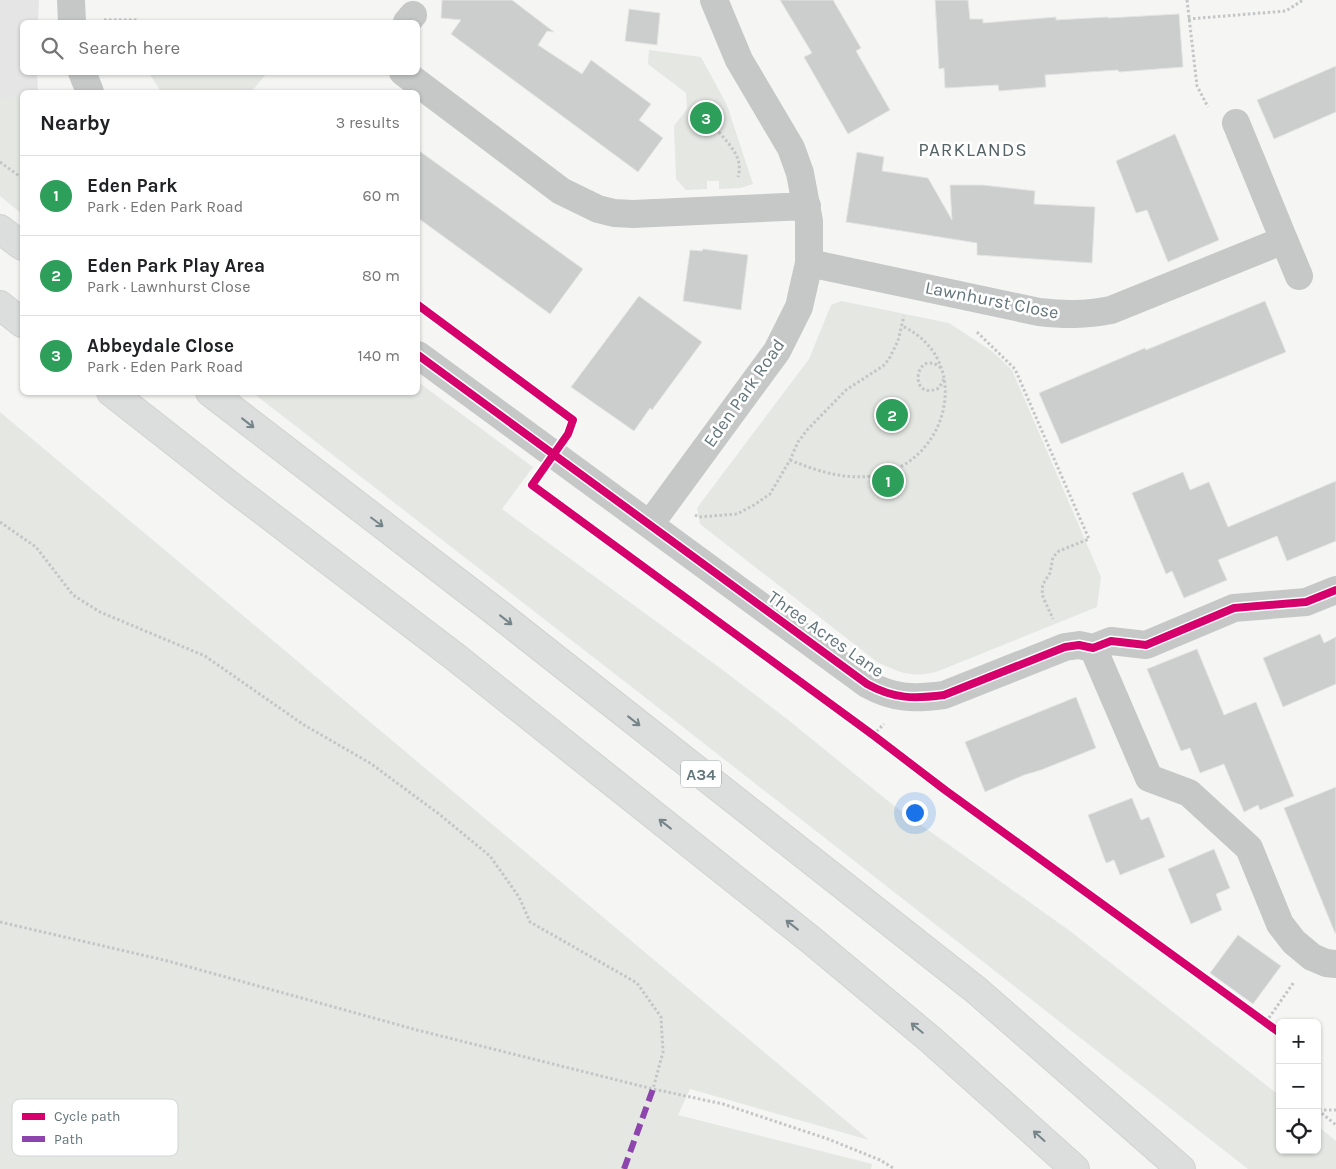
<!DOCTYPE html>
<meta charset="utf-8">
<style>
body{margin:0;font-family:Karla,sans-serif;background:#f6f6f6;color:#202124}
.controls{position:absolute;right:15px;bottom:15px;display:grid;overflow:hidden;border-radius:8px;box-shadow:0 1px 4px #0004}
.controls button{width:45px;height:45px;display:grid;place-items:center;padding:0;border:0;border-bottom:1px solid #e0e0e0;background:#fff;color:#202124;font:25px sans-serif}
.you{position:absolute;left:914px;top:812px;width:18px;height:18px;margin:-12px;border:4px solid #fff;border-radius:50%;background:#1a73e8;box-shadow:0 0 0 8px #1a73e833}
.badge{display:grid;place-items:center;width:32px;height:32px;border-radius:50%;background:#111827;color:#fff;font-size:16px;font-weight:700}
.pin{position:absolute;translate:-50% -50%;border:2px solid #fff;box-shadow:0 1px 5px #0006}
.list{margin:0;padding:0;list-style:none}
h2{display:flex;justify-content:space-between;align-items:center;height:65px;margin:0;padding:0 20px;font-size:21px}
h2 small{font-size:16px;font-weight:400;color:#757577}
.list li{display:grid;grid-template-columns:32px 1fr auto;gap:15px;align-items:center;box-sizing:border-box;height:80px;padding:0 20px;border-top:1px solid #e0e0e0}
.list b{display:block;font-size:19px;white-space:nowrap}
.list p{margin:0;font-size:16px;white-space:nowrap;color:#757577}
.list em{font-size:16px;font-style:normal;color:#757577}
.icon{flex:none;width:28px;height:28px;fill:none;stroke:currentColor;stroke-width:2;stroke-linecap:round;stroke-linejoin:round}
.map{position:relative;flex:none;width:1336px;height:1169px;overflow:hidden}
.search{position:absolute;background:#fff;box-shadow:0 1px 4px #0004;left:20px;top:20px;width:400px;height:55px;display:flex;align-items:center;gap:12px;box-sizing:border-box;padding:0 18px;border-radius:8px;color:#757577;font-size:19px}
.panel{position:absolute;background:#fff;box-shadow:0 1px 4px #0004;left:20px;top:90px;width:400px;height:305px;border-radius:8px}
.map>svg:first-child{display:block}
</style>
<div class="map">
<svg width="1336" height="1169" viewBox="0 0 1336 1169">
<rect width="100%" height="100%" fill="#f5f5f4"/>
<path fill="#e4e5e4" d="M 0,0 L 39,0 L 38,22 L 22,22 L 22,72 L 37,73 L 38,92 L 22,92 L 22,98 L 0,98 Z"/>
<path fill="#e4e7e2" d="M 649,50 L 701,57 L 727,105 L 753,184 L 740,188 L 719,189 L 719,181 L 707,181 L 707,189 L 686,190 L 676,179 L 674,126 L 687,109 L 686,93 L 648,64 Z
M 149,73 L 267,73 L 251,92 L 161,92 Z
M 0,98 L 22,98 L 22,214 L 0,196 Z
M 841,301 L 949,323 L 993,352 L 1012,370 L 1101,577 L 1097,607 L 936,672 C 912,678 898,672 877,662 L 700,524 L 697,508 L 809,359 L 831,305 Z
M 418,382 L 533,467 L 502,509 L 720,668 L 787,719 L 893,805 L 1070,931 L 1280,1096 L 1280,1150 L 1317,1150 L 1318,1126 L 1336,1141 L 1336,1169 L 1248,1169 L 642,695 L 253,393 L 418,392 Z
M 0,412 L 869,1140 L 690,1089 L 678,1115 L 872,1164 L 871,1169 L 0,1169 Z"/>
<path fill="#cccdcd" stroke="#e4e4e4" d="M 442,0 L 512,0 L 554,32 L 547,31 L 538,45 L 582,74 L 591,60 L 651,104 L 639,120 L 663,138 L 638,172 L 451,34 L 461,20 L 441,18 Z
M 780,0 L 833,0 L 861,48 L 856,51 L 890,110 L 848,134 L 804,57 L 812,53 Z
M 935,0 L 968,0 L 970,19 L 983,19 L 983,23 L 1056,17 L 1056,20 L 1108,17 L 1108,18 L 1179,14 L 1183,67 L 1119,72 L 1118,70 L 1045,75 L 1046,87 L 999,91 L 998,85 L 945,88 L 944,68 L 939,69 Z
M 629,9 L 660,13 L 657,45 L 625,41 Z
M 1336,66 L 1336,112 L 1274,139 L 1257,100 Z
M 1175,134 L 1219,240 L 1168,262 L 1147,210 L 1136,213 L 1116,161 Z
M 418,150 L 583,269 L 550,314 L 418,218 Z
M 857,152 L 884,157 L 882,171 L 928,178 L 952,220 L 950,185 L 983,185 L 1035,191 L 1034,204 L 1095,207 L 1092,263 L 977,255 L 977,243 L 846,222 Z
M 703,249 L 748,255 L 741,310 L 683,301 L 690,250 L 702,251 Z
M 639,296 L 702,342 L 652,410 L 650,408 L 634,431 L 571,387 Z
M 1265,301 L 1286,352 L 1061,444 L 1039,393 L 1145,348 L 1146,350 Z
M 1183,472 L 1190,490 L 1209,482 L 1228,527 L 1336,481 L 1336,541 L 1287,561 L 1277,536 L 1218,560 L 1227,580 L 1184,598 L 1172,571 L 1166,574 L 1132,493 Z
M 1320,634 L 1324,643 L 1336,637 L 1336,684 L 1283,707 L 1263,658 Z
M 1197,649 L 1224,715 L 1256,702 L 1294,796 L 1260,810 L 1258,805 L 1244,812 L 1224,764 L 1200,773 L 1190,748 L 1181,751 L 1147,669 Z
M 1076,697 L 1096,748 L 1041,770 L 1024,775 L 985,792 L 965,742 Z
M 1336,787 L 1336,933 L 1335,933 L 1284,808 Z
M 1132,798 L 1141,820 L 1149,817 L 1165,857 L 1120,875 L 1114,860 L 1106,863 L 1088,815 Z
M 1214,849 L 1230,888 L 1216,894 L 1222,910 L 1191,924 L 1168,869 Z
M 1238,935 L 1281,966 L 1253,1004 L 1210,973 Z"/>
<g fill="none" stroke-linecap="round" stroke-linejoin="round">
<g stroke="#d1d2d2" stroke-width="30">
<path id="highway" d="M 0,229 L 22,246
M 0,305 L 22,323
M 111,392 L 232,487 L 454,656 L 811,940 L 931,1040 L 1075,1169
M 210,392 L 500,615 L 976,990 L 1181,1169"/>
</g>
<path stroke="#c4c5c6" stroke-width="3" stroke-dasharray="2.5 2.5" stroke-linecap="butt" d="M 1187,0 L 1197,86 L 1208,107
M 1188,19 L 1286,11 L 1303,0
M 104,20 L 139,20
M 713,124 C 723,140 745,154 738,177
M 0,162 L 22,178
M 977,332 L 1015,369 L 1089,539 L 1059,551 L 1053,557 L 1050,573 L 1043,584 L 1042,589 L 1043,597 L 1053,619
M 941,368 C 915,346 907,403 939,388 L 944,379
M 790,460 C 819,472 851,482 882,474 C 951,456 972,358 902,326
M 695,515 L 699,517 L 737,514 L 754,505 L 770,494 L 790,460 L 798,442 L 807,430 L 846,390 L 883,366 L 889,359 L 898,341 L 904,316
M 0,522 L 36,547 L 73,595 L 100,612 L 205,656 L 304,725 L 370,763 L 439,814 L 490,856 L 519,897 L 530,922 L 637,983 L 661,1017 L 663,1052 L 653,1089
M 873,735 L 884,724
M 0,922 L 168,961 L 417,1030 L 653,1089 L 723,1104 L 828,1139 L 880,1160 L 895,1169
M 1266,1022 L 1294,982
M 1318,1110 L 1336,1125
M 1319,1110 L 1336,1110"/>
<path stroke="#c6c8c8" stroke-width="28" d="M 71,0 L 72,22
M 407,22 L 413,15
M 82,72 L 90,92
M 403,72 L 561,191 L 598,209 L 614,213 L 633,214 L 807,206
M 1284,240 L 1299,276
M 809,263 L 1039,312 C 1065,315 1085,315 1111,310 L 1284,240 L 1236,123
M 418,355 L 867,684 C 894,699 914,699 944,695 L 1065,647 L 1079,645 L 1093,648 L 1111,641 L 1146,645 L 1234,608 L 1306,602 L 1336,590
M 650,524 L 777,351 L 799,307 L 809,263 L 809,221 L 800,173 L 791,148 L 739,60 L 714,0
M 1093,648 L 1149,778 L 1189,793 L 1249,848 L 1280,924 L 1294,942 L 1312,957 L 1326,963 L 1336,964"/>
<use href="#highway" stroke="#dcdddd" stroke-width="28"/>
<path stroke="#8e44ad" stroke-width="6" stroke-dasharray="12 6" stroke-linecap="butt" d="M 624,1169 L 653,1089"/>
<g stroke="#fff" stroke-width="11">
<path id="cycleway" d="M 418,305 L 573,420 L 568,434 L 532,485 L 873,735 L 945,790 L 1280,1033
M 418,355 L 867,684 C 894,699 914,699 944,695 L 1065,647 L 1079,645 L 1093,648 L 1111,641 L 1146,645 L 1234,608 L 1306,602 L 1336,590"/>
</g>
<use href="#cycleway" stroke="#d6006c" stroke-width="8"/>
</g>
<defs><path id="oneway-shaft" d="M-6 0H5M1.5-3L5.5 0L1.5 3" fill="none" stroke-width="1.6" stroke-linecap="round" stroke-linejoin="round" transform="scale(1.25)"/></defs>
<g stroke="#76858a">
<use href="#oneway-shaft" transform="translate(248 423) rotate(38)"/>
<use href="#oneway-shaft" transform="translate(377 522) rotate(37)"/>
<use href="#oneway-shaft" transform="translate(506 620) rotate(38)"/>
<use href="#oneway-shaft" transform="translate(634 721) rotate(38)"/>
<use href="#oneway-shaft" transform="translate(665 824) rotate(-142)"/>
<use href="#oneway-shaft" transform="translate(792 925) rotate(-142)"/>
<use href="#oneway-shaft" transform="translate(917 1028) rotate(-140)"/>
<use href="#oneway-shaft" transform="translate(1039 1136) rotate(-138)"/>
</g>
<g text-anchor="middle" stroke-width="5" stroke-linejoin="round" paint-order="stroke">
<rect fill="#fff" stroke="#929fa3" stroke-width="1" x="681" y="760.5" width="40" height="27" rx="4"/>
<g font-size="16" font-weight="bold" fill="#64767b">
<text x="701" y="780">A34</text>
</g>
<g font-size="18" fill="#64767b" stroke="#fff">
<text transform="translate(992 300) rotate(11)" y="6">Lawnhurst Close</text>
<text transform="translate(744 393) rotate(-55)" y="6">Eden Park Road</text>
<text transform="translate(826 634) rotate(35)" y="6">Three Acres Lane</text>
</g>
<g font-size="19" letter-spacing="1" fill="#556367" stroke="#fff">
<text x="973" y="156">PARKLANDS</text>
</g>
</g>
<rect x="12" y="1099" width="166" height="57" rx="8" fill="#fff" stroke="#d0d6d7" stroke-width="1"/>
<rect x="22" y="1113" width="23" height="7" fill="#d6006c"/>
<rect x="22" y="1136" width="23" height="6" fill="#8e44ad"/>
<g font-size="14" fill="#64767b">
<text x="54" y="1121">Cycle path</text>
<text x="54" y="1144">Path</text>
</g>
</svg>
<div class="controls">
<button>+</button>
<button>−</button>
<button><svg class="icon" aria-label="locate" viewBox="0 0 24 24"><circle cx="12" cy="12" r="6"/><path d="M12 2v4M12 18v4M2 12h4M18 12h4"/></svg></button>
</div>
<div class="you"></div>
<div class="pin badge" style="left:888px;top:481px;background:#2e9e5b">1</div>
<div class="pin badge" style="left:892px;top:415px;background:#2e9e5b">2</div>
<div class="pin badge" style="left:706px;top:118px;background:#2e9e5b">3</div>
<div class="search"><svg class="icon" aria-label="search" viewBox="0 0 24 24"><circle cx="10" cy="10" r="6"/><path d="M15 15l6 6"/></svg>Search here</div>
<section class="panel">
<h2>Nearby<small>3 results</small></h2>
<ul class="list">
<li><span class="badge" style="background:#2e9e5b">1</span><div><b>Eden Park</b><p>Park · Eden Park Road</p></div><em>60 m</em></li>
<li><span class="badge" style="background:#2e9e5b">2</span><div><b>Eden Park Play Area</b><p>Park · Lawnhurst Close</p></div><em>80 m</em></li>
<li><span class="badge" style="background:#2e9e5b">3</span><div><b>Abbeydale Close</b><p>Park · Eden Park Road</p></div><em>140 m</em></li>
</ul>
</section>
</div>
